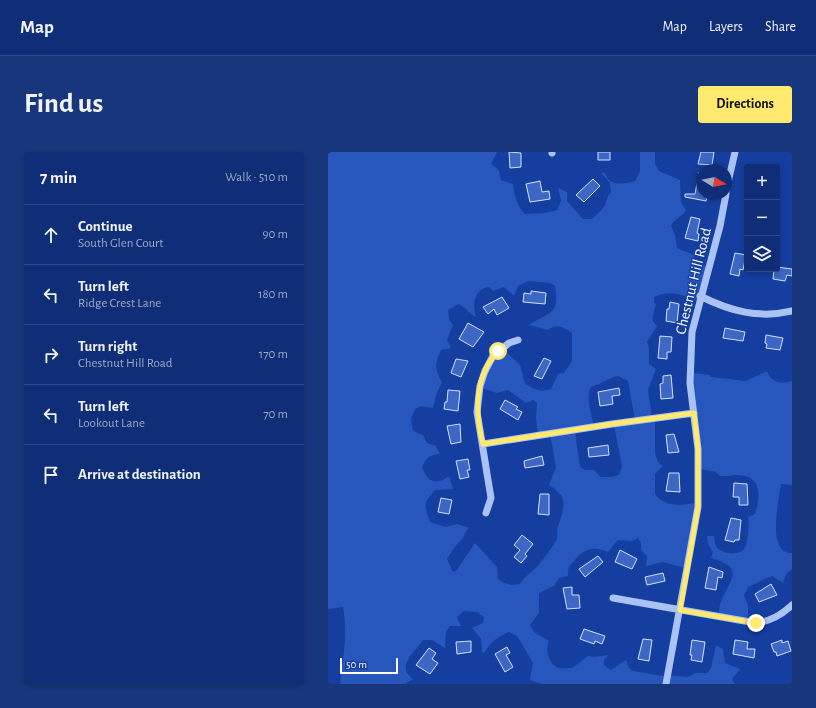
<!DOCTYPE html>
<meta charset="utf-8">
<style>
body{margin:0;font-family:"Alegreya Sans",sans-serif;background:#18367c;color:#f1f3f6}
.controls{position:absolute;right:12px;top:12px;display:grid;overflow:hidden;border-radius:4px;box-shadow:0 2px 6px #0003}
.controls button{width:36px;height:36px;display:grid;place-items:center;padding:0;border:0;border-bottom:1px solid #2f4a89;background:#0f2e77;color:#f1f3f6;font:20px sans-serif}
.compass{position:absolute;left:368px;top:12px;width:36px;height:36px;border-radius:50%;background:#0f2e77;box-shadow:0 2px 6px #0003;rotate:100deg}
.scale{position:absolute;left:12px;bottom:10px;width:58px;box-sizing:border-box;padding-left:4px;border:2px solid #fff;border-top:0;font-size:11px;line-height:14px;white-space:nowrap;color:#fff;-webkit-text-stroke:3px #143e9f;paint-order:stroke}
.stop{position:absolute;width:12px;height:12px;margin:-9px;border:3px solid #ffe96e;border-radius:50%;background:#fff}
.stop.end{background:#ffe96e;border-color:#fff;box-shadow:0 1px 4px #0008}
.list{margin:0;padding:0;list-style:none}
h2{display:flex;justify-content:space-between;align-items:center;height:52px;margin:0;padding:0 16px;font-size:17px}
h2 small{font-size:13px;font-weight:400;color:#9ba8c6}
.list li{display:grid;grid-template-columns:26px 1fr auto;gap:12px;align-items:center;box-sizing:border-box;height:60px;padding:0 16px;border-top:1px solid #2f4a89}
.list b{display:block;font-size:15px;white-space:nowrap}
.list p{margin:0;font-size:13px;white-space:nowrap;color:#9ba8c6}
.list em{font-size:13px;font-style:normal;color:#9ba8c6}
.icon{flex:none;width:22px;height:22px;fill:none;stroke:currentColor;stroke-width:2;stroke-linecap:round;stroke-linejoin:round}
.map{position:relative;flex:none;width:464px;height:532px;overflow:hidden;border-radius:4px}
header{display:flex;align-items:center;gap:24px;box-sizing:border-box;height:56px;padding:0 20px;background:#0f2e77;border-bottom:1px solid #2f4a89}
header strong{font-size:19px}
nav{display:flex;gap:22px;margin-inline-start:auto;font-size:14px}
.intro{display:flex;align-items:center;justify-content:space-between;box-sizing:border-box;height:96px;padding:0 24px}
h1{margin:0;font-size:28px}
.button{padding:10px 18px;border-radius:4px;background:#ffe96e;color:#111;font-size:14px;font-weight:700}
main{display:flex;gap:24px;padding:0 24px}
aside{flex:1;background:#0f2e77;border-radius:4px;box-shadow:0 2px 6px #0003}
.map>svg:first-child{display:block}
</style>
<header>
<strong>Map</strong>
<nav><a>Map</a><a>Layers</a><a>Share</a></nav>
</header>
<div class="intro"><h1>Find us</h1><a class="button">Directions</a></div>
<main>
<aside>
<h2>7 min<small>Walk · 510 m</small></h2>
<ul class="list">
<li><svg class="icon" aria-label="ahead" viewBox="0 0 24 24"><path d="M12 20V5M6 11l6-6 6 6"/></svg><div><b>Continue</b><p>South Glen Court</p></div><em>90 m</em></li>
<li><svg class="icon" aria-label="left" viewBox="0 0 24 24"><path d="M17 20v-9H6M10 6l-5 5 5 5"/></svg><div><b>Turn left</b><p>Ridge Crest Lane</p></div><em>180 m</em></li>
<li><svg class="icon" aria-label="right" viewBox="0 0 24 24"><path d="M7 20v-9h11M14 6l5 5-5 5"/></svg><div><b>Turn right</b><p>Chestnut Hill Road</p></div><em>170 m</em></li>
<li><svg class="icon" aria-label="left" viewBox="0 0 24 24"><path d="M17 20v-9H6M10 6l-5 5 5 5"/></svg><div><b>Turn left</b><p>Lookout Lane</p></div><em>70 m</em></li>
<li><svg class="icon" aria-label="arrive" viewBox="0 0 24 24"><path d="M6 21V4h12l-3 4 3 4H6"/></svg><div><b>Arrive at destination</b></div></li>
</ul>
</aside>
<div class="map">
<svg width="464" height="532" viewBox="0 0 464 532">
<rect width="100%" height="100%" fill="#143e9f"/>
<path fill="#2756bd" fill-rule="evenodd" d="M 0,0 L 169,0 L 163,12 L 171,18 L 173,28 L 185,32 C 186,43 189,54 197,62 L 217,61 L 229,58 L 233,49 L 230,36 L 239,40 L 239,49 L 255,67 L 264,67 C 268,63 273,59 276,55 C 279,50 278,45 283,40 L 282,31 L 273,21 L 277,21 C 281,35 295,32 307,29 L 312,19 L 312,0 L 327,0 L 327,12 L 331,19 L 352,28 L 353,50 L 358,58 C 354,65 346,67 343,74 L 347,83 L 349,96 L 366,103 L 366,110 L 381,115 L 371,150 C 356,143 342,137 326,145 L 326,150 L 328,153 C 325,162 322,168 329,174 L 319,190 L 321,196 L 321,212 L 328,217 L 320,238 L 324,266 L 327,268 L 327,302 L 330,310 L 335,314 L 327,322 L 327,342 C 338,356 352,353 368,351 L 357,416 L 335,410 L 318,414 L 319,404 L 313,398 L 313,391 L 310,386 L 304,389 L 290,388 L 280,400 C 267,394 256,396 247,408 C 242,414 239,415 240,424 L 231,426 L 226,434 L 211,441 L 211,461 L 202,473 L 206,480 L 221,489 C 217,497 220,512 231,516 C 235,517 240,516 244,516 L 260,504 L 266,505 L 280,503 L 276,508 L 276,513 L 283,518 L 298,508 L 301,516 L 305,519 L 335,524 L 338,523 L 360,525 L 368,521 L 379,521 L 383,516 L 388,493 L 395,497 L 397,511 L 412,517 L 404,527 L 407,532 L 214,532 L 202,528 L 205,511 L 189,484 L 181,480 C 169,485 163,490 156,501 L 154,500 L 153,487 L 144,476 L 155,471 L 156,465 L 149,460 L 136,459 L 129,465 L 133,474 L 122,474 L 118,480 L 117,496 L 104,488 L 95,488 C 87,500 67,514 85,527 L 77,532 L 12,532 C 15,506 20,481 15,455 L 0,457 ZM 201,129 L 222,131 L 227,134 C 232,164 222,159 201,173 L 220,178 C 229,171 235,175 244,181 L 244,209 L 236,221 L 230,222 L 223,237 C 212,241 206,237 197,232 L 192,213 L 175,197 L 162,212 L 154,236 L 169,241 L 180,238 L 198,251 L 205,248 L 209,251 L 208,267 L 210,282 L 222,282 L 228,315 L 221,333 C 242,346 236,355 230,375 C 228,379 230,383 229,387 C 228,390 216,407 213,410 C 207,419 198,422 192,432 C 183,434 176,432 170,427 L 169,415 L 147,391 L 128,419 L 125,420 L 119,407 C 124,399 128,393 134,387 C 137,383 137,379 141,376 L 129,372 L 117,375 L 102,370 C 96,353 95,352 107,338 L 125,337 L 121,324 C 107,334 100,330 94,315 C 99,305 101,303 112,302 L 108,294 L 99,291 L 95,283 L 85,279 L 83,267 L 87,257 L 93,254 L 105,256 L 108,243 L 114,230 C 106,216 107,212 113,198 L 123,196 L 119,188 L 125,173 L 121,167 L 120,158 L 131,152 C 139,156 141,162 148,165 C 144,153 146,137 161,135 L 165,139 L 176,135 L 186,144 L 190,134 ZM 290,224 L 300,229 L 307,268 L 286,273 L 294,314 L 291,323 L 284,325 L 273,325 L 266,318 L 257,318 L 252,315 L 247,280 L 266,275 C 264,262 257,246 263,235 C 274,232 279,226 290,224 Z
M 439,219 C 443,230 453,233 464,229 L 464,333 L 453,332 C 451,348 438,402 464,401 L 464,417 L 458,422 L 455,431 L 444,424 L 420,435 L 416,443 L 420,453 L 420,470 L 390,466 C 391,461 391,454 393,450 C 402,427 418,416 383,406 L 385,400 L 380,392 L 379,384 L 386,384 C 387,387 387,391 388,394 C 392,402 411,404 416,397 C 421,389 421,374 420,365 L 427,362 C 433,343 434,323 408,323 C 403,323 398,325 392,324 L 388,320 L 373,317 L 364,221 L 382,223 L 383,225 L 418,229 Z"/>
<path fill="#3d67c5" stroke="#d4e1fd" d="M 181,0 L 193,1 L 193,15 L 182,16 Z
M 270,0 L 282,0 L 282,8 L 270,8 Z
M 373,0 L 386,0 L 384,13 L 370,12 Z
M 371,20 L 374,20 L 374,42 L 380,42 L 378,49 L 357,45 L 357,42 L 367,42 Z
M 265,27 L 272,34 L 256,50 L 248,43 Z
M 212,29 L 214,40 L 221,39 L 222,47 L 202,50 L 198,32 Z
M 363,65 L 372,67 L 369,81 L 371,82 L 370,89 L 357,86 Z
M 407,101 L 418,103 L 415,118 L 412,117 L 411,124 L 402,122 Z
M 449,115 L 464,117 L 464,124 L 459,123 L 457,129 L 445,127 L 446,117 L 449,117 Z
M 203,139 L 218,141 L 217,152 L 195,150 L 196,141 L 203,142 Z
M 174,145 L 181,156 L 169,163 L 166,157 L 160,162 L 155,155 Z
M 342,150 L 351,152 L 349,171 L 338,169 L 339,157 L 341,157 Z
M 140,171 L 156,180 L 145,195 L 131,187 Z
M 397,176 L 417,180 L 415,189 L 395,186 Z
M 438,183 L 455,186 L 452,198 L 438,196 L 439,192 L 437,191 Z
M 332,184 L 344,185 L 343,200 L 339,200 L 339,207 L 330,206 Z
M 216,206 L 223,209 L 214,227 L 206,224 Z
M 128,207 L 140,209 L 133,225 L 123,221 Z
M 343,223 L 345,246 L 333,247 L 332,232 L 335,231 L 335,224 Z
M 291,236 L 292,243 L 284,244 L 285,252 L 272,254 L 270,240 Z
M 120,238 L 132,239 L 130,259 L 116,257 L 117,250 L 119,250 Z
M 177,248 L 190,255 L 188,257 L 194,260 L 190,268 L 172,257 Z
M 132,272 L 133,290 L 123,292 L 119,274 Z
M 346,282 L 351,300 L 340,301 L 338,283 Z
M 280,293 L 281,303 L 261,305 L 260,296 Z
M 214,304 L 216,313 L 197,316 L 196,309 Z
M 140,307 L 142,318 L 139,318 L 141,325 L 132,327 L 128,309 Z
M 341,321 L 351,321 L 352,340 L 338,339 Z
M 406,331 L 419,332 L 420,353 L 411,353 L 411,345 L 405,345 Z
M 212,342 L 221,342 L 221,363 L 210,362 Z
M 113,346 L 124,348 L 121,362 L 110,360 Z
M 403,366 L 413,368 L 411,388 L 407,388 L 406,390 L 397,388 Z
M 194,383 L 205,392 L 197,402 L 199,404 L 193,411 L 186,405 L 192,398 L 186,393 Z
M 292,398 L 309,407 L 304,417 L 287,410 Z
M 270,404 L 275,410 L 257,425 L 251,417 Z
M 381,415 L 395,420 L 394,426 L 390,425 L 388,438 L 377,436 Z
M 335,421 L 337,429 L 319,433 L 317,425 Z
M 443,432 L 449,443 L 431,450 L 427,442 Z
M 244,435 L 244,443 L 251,443 L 252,456 L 239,457 L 235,436 Z
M 256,477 L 277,484 L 274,492 L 267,489 L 266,492 L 252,487 Z
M 315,487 L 324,488 L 321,509 L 310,507 Z
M 364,488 L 377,490 L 374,510 L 363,508 L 364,503 L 362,503 Z
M 407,488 L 420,490 L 419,497 L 427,497 L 426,506 L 405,502 Z
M 454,488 L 454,491 L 460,489 L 463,499 L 449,504 L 448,500 L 446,500 L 443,492 Z
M 143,489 L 143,500 L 129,502 L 128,490 Z
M 179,495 L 182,501 L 178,503 L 185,515 L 177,520 L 167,502 Z
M 101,496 L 108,501 L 104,507 L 110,511 L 102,522 L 88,513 Z"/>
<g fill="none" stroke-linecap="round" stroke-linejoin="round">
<path stroke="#abc2f4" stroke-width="7" d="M 224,0 L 224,1
M 398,39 L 407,0
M 372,144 C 402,159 431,167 464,159
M 155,292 L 284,272 L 366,261
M 158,361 L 163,346 L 149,260 L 152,234 L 157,219 L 165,204 L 181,191 L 190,188
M 285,446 L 428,471 C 443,469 453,463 464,453
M 338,532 L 370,355 L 370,297 L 362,231 L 364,180 L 392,74 L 398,42"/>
</g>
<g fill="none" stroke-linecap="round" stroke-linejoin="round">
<path stroke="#ffe96e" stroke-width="5" d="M 170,199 C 146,225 147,261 155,292 L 284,272 L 366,261 L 370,297 L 370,355 L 352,458 L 428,471"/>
</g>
<g text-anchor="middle" stroke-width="3" stroke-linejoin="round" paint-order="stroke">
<g font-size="15" fill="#fff" stroke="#143e9f">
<text transform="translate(365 129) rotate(-76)" y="5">Chestnut Hill Road</text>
</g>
</g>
</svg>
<div class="controls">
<button>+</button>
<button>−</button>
<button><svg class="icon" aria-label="layers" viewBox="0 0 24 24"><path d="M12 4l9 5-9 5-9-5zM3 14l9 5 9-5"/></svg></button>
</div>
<svg class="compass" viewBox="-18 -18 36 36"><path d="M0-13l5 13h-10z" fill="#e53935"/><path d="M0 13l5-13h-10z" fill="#9ba8c6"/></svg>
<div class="scale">50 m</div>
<div class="stop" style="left:170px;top:199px"></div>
<div class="stop end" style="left:428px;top:471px"></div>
</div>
</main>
